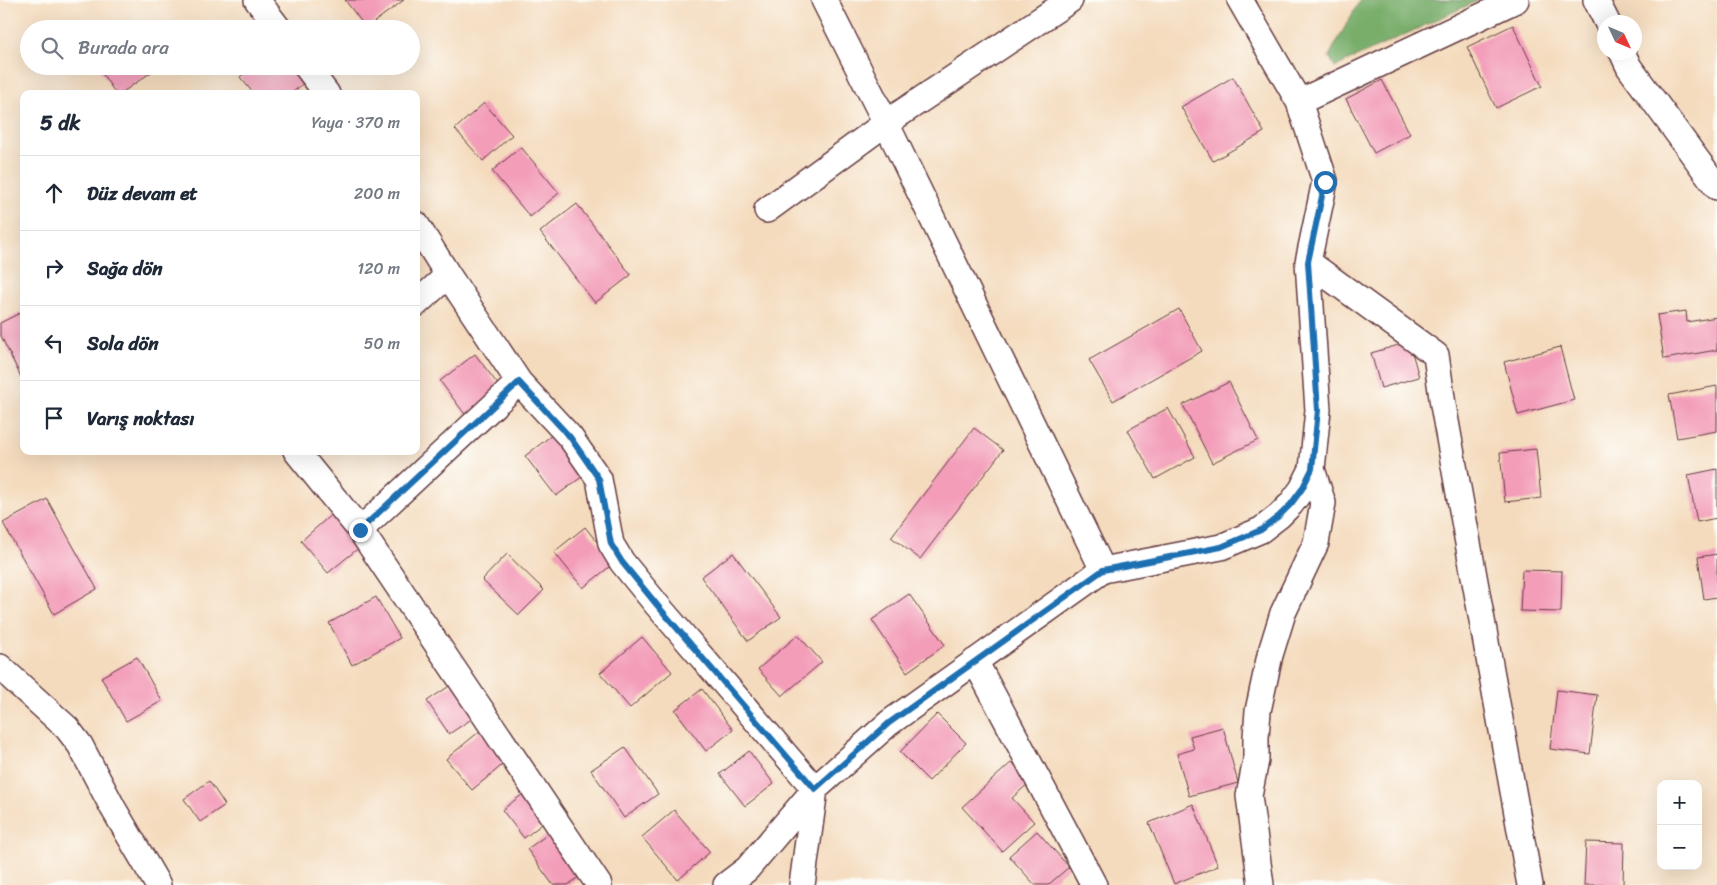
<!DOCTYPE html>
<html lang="tr">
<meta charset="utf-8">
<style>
body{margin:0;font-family:Sriracha,sans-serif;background:#f6f6f7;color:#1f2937}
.controls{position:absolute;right:15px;bottom:15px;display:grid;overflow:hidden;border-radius:10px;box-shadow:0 5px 20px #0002}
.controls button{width:45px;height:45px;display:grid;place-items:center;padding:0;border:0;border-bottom:1px solid #e0e1e3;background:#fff;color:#1f2937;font:25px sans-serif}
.compass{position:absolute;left:1597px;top:15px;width:45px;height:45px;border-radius:50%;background:#fff;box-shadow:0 5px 20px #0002;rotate:134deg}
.stop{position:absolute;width:15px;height:15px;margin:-11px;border:4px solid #1f6fb2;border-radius:50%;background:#fff}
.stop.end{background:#1f6fb2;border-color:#fff;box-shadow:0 1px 5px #0008}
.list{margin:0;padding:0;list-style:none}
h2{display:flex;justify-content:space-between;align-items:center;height:65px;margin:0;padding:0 20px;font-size:21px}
h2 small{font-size:16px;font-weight:400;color:#747a83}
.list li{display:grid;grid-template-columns:32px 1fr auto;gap:15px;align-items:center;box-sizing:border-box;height:75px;padding:0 20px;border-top:1px solid #e0e1e3}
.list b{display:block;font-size:19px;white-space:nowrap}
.list em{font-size:16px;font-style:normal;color:#747a83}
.icon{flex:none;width:28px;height:28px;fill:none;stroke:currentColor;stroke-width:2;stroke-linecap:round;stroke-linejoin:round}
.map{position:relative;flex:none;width:1717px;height:885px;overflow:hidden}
.search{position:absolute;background:#fff;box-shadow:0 5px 20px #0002;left:20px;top:20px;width:400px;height:55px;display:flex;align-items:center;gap:12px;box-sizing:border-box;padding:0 18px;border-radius:28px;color:#747a83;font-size:19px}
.panel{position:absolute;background:#fff;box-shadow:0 5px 20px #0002;left:20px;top:90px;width:400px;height:365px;border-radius:10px}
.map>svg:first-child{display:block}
</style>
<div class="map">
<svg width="1717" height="885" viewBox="0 0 1717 885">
<rect width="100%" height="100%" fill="#fdfcf7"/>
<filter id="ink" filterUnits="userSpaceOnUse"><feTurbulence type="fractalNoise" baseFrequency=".02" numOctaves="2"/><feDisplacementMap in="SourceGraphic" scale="10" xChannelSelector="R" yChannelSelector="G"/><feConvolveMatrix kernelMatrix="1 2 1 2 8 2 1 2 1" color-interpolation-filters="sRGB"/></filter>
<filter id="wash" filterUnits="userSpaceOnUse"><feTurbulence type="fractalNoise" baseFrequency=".0096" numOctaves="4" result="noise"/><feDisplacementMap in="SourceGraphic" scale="20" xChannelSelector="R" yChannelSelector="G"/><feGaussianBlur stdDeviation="1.12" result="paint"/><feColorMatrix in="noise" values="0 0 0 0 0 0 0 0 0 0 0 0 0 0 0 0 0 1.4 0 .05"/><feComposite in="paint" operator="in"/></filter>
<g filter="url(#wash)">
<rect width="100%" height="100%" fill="#f4dbbe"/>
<path fill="#78ad6a" stroke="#61664a" d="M 1360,0 L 1479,0 L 1335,67 L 1329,56 Z"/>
<g id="blocks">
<path fill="#f39db9" d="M 345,0 L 404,0 L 366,28 Z
M 1513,25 L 1542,86 L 1496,108 L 1467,47 Z
M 97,66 L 160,66 L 120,94 L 116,94 Z
M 253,66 L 291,66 L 305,82 L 291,94 L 254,94 L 240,77 Z
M 1233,77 L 1264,132 L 1213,161 L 1181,107 Z
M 1382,80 L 1410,134 L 1374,153 L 1346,99 Z
M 484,103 L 512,135 L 483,161 L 455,129 Z
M 521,147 L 559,193 L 530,217 L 492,171 Z
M 577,204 L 631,275 L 595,303 L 540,232 Z
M 1179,309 L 1202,351 L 1113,401 L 1089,360 Z
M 24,311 L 24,383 L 0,334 L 0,323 Z
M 1686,311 L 1687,322 L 1717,317 L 1717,350 L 1664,359 L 1657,315 Z
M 1409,342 L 1419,377 L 1381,388 L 1371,353 Z
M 1560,347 L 1574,400 L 1518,415 L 1504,362 Z
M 475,354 L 502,390 L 467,417 L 440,381 Z
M 1229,382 L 1258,440 L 1212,463 L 1183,405 Z
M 1717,386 L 1717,431 L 1677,438 L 1669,395 Z
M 1168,408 L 1195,457 L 1155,479 L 1128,430 Z
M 974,428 L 1003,450 L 920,559 L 891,537 Z
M 552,435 L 583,476 L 556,496 L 525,456 Z
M 1536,449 L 1541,498 L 1505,502 L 1500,453 Z
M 1717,469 L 1717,518 L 1697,522 L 1688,475 Z
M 47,499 L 97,589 L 54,614 L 3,523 Z
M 333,513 L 361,546 L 328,573 L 301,541 Z
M 585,527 L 614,563 L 583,588 L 554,552 Z
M 733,553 L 781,617 L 748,641 L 701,577 Z
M 507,554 L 544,590 L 519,615 L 482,580 Z
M 1717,554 L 1717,597 L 1704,599 L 1698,557 Z
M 1522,570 L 1562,571 L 1561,612 L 1520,611 Z
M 909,594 L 945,645 L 907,672 L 872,620 Z
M 376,597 L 400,638 L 352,665 L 329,623 Z
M 798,635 L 822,662 L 782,696 L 758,669 Z
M 642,637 L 672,672 L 630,708 L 600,673 Z
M 137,657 L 162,701 L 126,721 L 101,677 Z
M 454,683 L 476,716 L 449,734 L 427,701 Z
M 702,689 L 733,730 L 706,751 L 675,710 Z
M 1557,690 L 1597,695 L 1590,754 L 1550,749 Z
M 937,714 L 966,743 L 929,781 L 900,752 Z
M 1223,727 L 1238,783 L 1189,796 L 1177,754 L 1194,749 L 1190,736 Z
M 480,731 L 506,762 L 472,790 L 446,759 Z
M 625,747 L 658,794 L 624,818 L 591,770 Z
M 749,751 L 774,784 L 745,806 L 720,774 Z
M 1012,762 L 1030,782 L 1012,798 L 1034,822 L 1002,851 L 962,807 Z
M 209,781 L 225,805 L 200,822 L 184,799 Z
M 528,790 L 550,818 L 524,838 L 502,810 Z
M 1193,804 L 1218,866 L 1174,884 L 1149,823 Z
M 674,810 L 710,852 L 678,880 L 642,837 Z
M 554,830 L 584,873 L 568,885 L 553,885 L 527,849 Z
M 1037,831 L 1069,867 L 1048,885 L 1035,885 L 1009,856 Z
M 1586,842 L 1624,843 L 1623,885 L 1584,885 Z"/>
</g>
</g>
<g filter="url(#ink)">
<use href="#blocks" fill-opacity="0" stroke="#643b41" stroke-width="1"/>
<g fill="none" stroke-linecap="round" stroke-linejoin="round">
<g stroke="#643b41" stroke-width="28">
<path id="street" d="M 257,0 L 279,29
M 824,0 L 886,123 L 1103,570
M 1596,0 L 1607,22
M 1622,52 L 1629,67 L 1717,187
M 306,66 L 327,94
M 1299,102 L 1516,0
M 767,210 L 886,123 L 1070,0
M 416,224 L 448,275 L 519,382 L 570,437 L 599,479 L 611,544 L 622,562 L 657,605 L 815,789 L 747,869 L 726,885
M 1308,262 L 1436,355 L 1443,405 L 1530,885
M 416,304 L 448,275
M 296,451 L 360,530 L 599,885
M 360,530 L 519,382
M 975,661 L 1094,885
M 0,667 L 67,728 L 80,745 L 113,808 L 158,885
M 802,885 L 815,789 L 889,723 L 1103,570 L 1221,547 L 1261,530 L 1279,516 L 1291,504 L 1302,489 L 1312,469 L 1318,410 L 1308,262 L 1325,181 L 1299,102 L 1240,0
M 1261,885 L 1249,796 L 1256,760 L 1256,737 L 1258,711 L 1270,655 L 1283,613 L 1316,543 L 1323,503 L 1312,469"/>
</g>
<use href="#street" stroke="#fff" stroke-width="25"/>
</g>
</g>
<g fill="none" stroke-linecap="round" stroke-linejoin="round" filter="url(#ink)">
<path stroke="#1f6fb2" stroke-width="6" d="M 360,530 L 519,382 L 570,437 L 599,479 L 611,544 L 622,562 L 657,605 L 815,789 L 889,723 L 1103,570 L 1221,547 L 1261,530 L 1279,516 L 1291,504 L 1302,489 L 1312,469 L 1318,410 L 1308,262 L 1325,182"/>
</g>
</svg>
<div class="controls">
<button>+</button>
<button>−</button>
</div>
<svg class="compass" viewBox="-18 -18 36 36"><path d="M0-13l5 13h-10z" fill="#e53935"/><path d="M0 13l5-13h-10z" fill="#747a83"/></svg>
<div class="stop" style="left:1325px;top:182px"></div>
<div class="stop end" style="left:360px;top:530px"></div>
<div class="search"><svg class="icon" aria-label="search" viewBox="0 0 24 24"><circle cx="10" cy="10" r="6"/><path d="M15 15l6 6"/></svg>Burada ara</div>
<section class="panel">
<h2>5 dk<small>Yaya · 370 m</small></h2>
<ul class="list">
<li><svg class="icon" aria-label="ahead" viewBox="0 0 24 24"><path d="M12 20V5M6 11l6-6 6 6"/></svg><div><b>Düz devam et</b></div><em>200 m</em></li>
<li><svg class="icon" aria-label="right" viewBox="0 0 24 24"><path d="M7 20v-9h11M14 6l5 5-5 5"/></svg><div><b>Sağa dön</b></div><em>120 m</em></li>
<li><svg class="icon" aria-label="left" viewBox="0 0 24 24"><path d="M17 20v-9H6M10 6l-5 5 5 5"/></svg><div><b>Sola dön</b></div><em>50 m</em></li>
<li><svg class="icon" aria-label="arrive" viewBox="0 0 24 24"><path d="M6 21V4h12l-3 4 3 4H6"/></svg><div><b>Varış noktası</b></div></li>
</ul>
</section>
</div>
